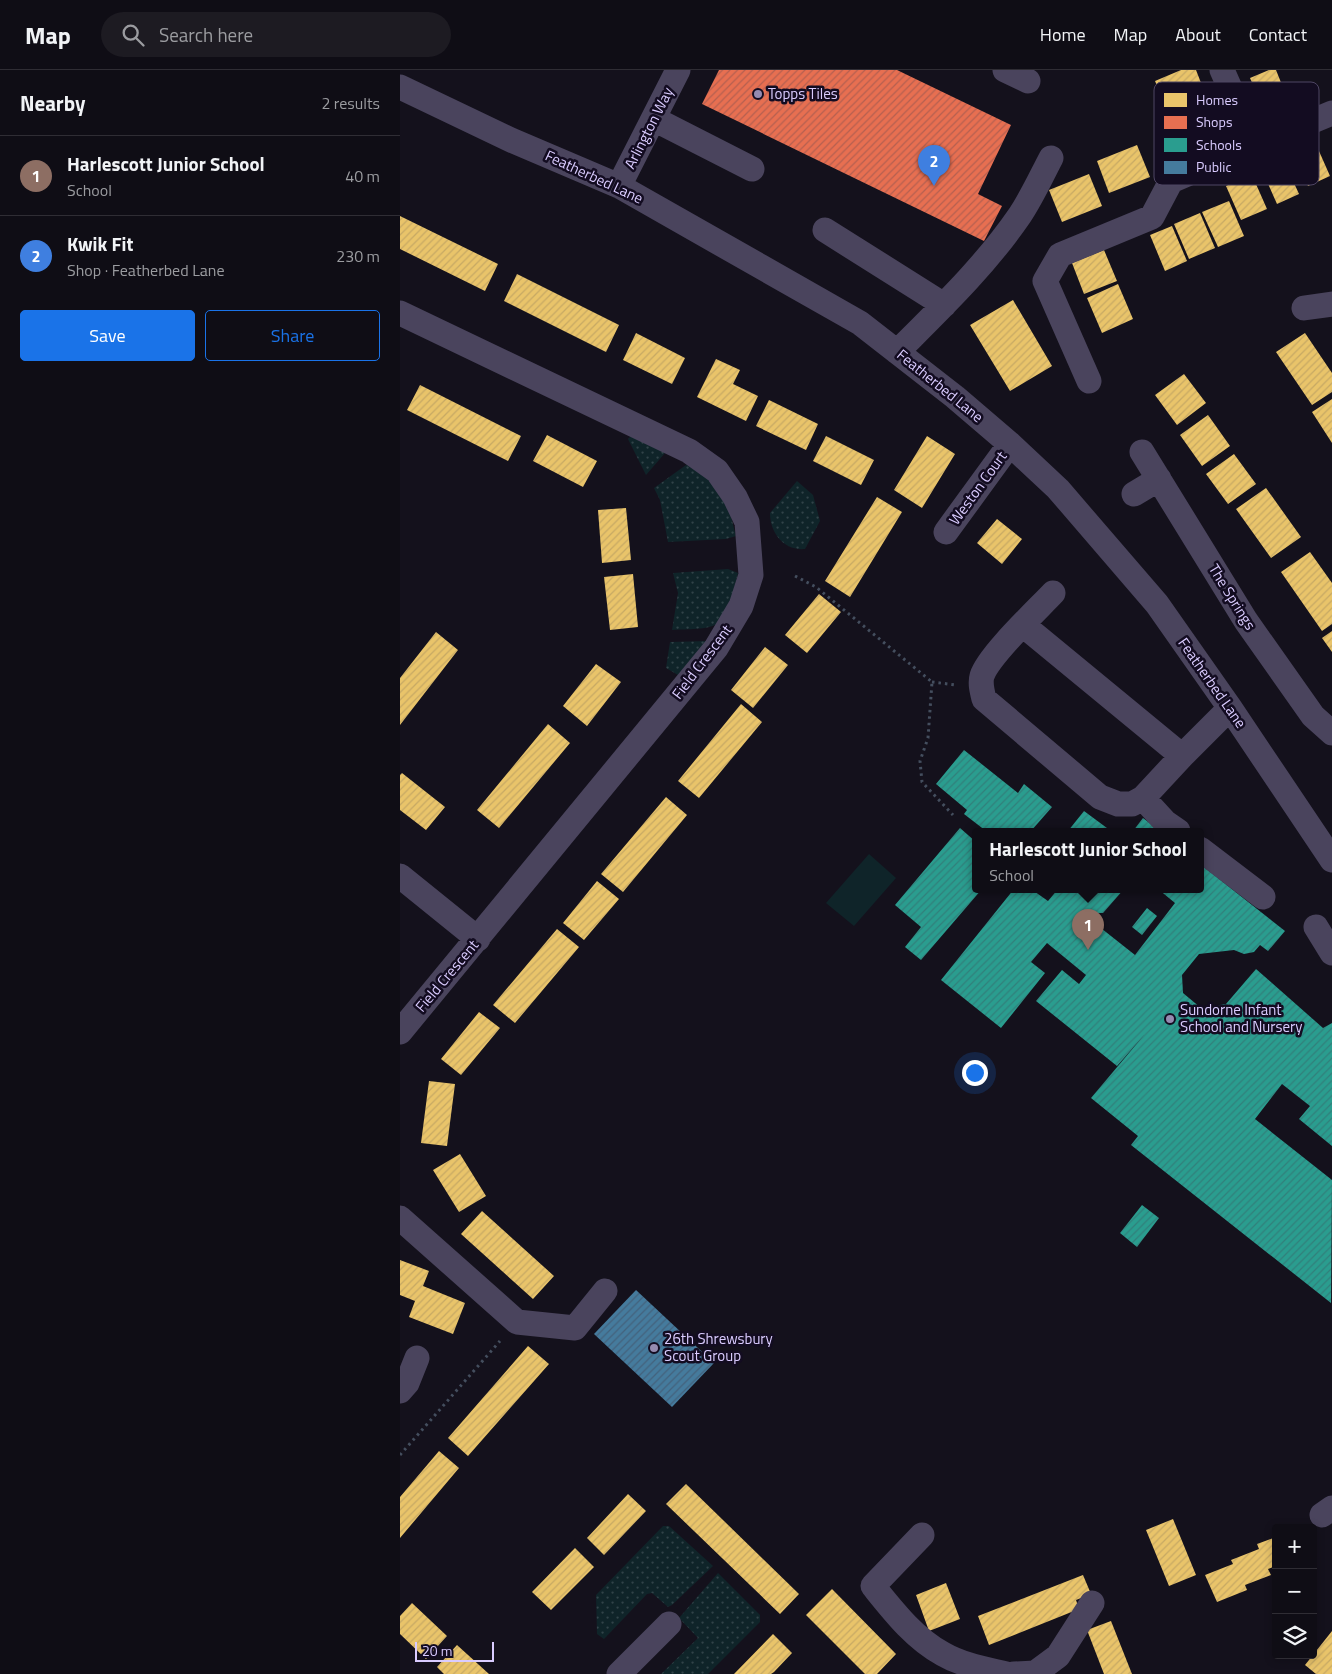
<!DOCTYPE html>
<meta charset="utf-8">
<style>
body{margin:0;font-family:"Titillium Web",sans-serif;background:#1d1b22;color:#f1f3f6}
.controls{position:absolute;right:15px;bottom:15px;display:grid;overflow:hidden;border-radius:5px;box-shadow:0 2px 8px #0003}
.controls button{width:45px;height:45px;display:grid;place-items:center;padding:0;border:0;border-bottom:1px solid #2f2d34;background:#0f0d15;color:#f1f3f6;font:25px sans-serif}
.scale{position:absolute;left:15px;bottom:12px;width:79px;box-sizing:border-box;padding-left:5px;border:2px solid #daccff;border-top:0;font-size:14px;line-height:18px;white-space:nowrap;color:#daccff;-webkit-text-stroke:4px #130c21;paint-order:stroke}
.you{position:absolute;left:574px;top:1002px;width:18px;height:18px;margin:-12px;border:4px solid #fff;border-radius:50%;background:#1a73e8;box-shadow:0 0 0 8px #1a73e833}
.badge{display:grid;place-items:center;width:32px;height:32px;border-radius:50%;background:#1a73e8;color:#fff;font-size:16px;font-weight:700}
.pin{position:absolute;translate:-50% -41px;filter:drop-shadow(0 1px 2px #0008)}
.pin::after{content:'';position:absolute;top:26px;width:18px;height:15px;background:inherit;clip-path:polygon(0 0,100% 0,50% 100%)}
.popup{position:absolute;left:572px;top:758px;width:232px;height:65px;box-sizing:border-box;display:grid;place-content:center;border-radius:5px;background:#0f0d15;filter:drop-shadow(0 1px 4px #0005);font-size:16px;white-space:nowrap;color:#9b9ca0}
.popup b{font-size:19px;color:#f1f3f6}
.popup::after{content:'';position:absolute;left:50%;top:100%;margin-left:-10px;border:10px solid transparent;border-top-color:#0f0d15}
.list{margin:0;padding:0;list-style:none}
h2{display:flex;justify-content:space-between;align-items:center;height:65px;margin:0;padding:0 20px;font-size:21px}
h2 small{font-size:16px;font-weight:400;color:#9b9ca0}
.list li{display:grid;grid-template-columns:32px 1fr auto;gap:15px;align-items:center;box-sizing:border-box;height:80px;padding:0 20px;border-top:1px solid #2f2d34}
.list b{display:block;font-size:19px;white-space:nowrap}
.list p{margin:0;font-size:16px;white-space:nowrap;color:#9b9ca0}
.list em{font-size:16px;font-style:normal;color:#9b9ca0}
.actions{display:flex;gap:10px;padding:15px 20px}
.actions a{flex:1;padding:11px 0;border:1px solid #1a73e8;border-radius:5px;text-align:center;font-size:18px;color:#1a73e8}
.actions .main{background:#1a73e8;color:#fff}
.icon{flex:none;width:28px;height:28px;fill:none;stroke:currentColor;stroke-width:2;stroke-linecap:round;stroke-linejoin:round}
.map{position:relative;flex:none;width:932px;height:1604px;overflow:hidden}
header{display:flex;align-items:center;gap:30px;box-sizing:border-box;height:70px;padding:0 25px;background:#0f0d15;border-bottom:1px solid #2f2d34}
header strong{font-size:24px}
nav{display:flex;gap:28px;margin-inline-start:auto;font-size:18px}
.search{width:350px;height:45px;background:#1d1b22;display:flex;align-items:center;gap:12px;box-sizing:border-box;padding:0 18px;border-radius:28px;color:#9b9ca0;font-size:19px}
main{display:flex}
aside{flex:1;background:#0f0d15}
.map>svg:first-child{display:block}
</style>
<header>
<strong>Map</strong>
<div class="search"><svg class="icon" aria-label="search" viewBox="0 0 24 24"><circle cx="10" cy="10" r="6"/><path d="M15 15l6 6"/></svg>Search here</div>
<nav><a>Home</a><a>Map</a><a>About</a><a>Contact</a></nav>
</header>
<main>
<aside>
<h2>Nearby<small>2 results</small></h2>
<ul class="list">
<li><span class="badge" style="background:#8d6e63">1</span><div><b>Harlescott Junior School</b><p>School</p></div><em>40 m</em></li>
<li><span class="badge" style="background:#3f7fe0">2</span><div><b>Kwik Fit</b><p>Shop · Featherbed Lane</p></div><em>230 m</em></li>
</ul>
<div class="actions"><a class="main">Save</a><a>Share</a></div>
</aside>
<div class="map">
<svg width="932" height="1604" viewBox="0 0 932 1604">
<defs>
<pattern id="grass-dots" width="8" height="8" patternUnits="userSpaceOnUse" patternTransform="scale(1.25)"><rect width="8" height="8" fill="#0f2429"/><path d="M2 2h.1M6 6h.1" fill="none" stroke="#314349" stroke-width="1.8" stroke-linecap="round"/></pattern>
<pattern id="homes-hatch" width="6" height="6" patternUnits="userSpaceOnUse" patternTransform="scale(1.25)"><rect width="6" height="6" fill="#e9c46a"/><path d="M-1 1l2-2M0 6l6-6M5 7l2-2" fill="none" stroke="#c7a964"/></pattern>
<pattern id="shops-hatch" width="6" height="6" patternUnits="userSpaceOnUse" patternTransform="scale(1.25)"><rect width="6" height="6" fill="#e76f51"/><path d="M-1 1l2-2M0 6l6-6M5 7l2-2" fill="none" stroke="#b56050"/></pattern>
<pattern id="schools-hatch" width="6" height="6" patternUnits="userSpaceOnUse" patternTransform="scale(1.25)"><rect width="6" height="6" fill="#2a9d8f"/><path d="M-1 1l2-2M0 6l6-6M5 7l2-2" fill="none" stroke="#31807b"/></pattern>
<pattern id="public-hatch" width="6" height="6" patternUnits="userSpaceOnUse" patternTransform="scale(1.25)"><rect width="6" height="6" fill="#457b9d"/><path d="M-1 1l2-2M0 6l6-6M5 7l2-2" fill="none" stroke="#43627d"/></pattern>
</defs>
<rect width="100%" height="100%" fill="#14111c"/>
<path fill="url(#grass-dots)" d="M 233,364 L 265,383 L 246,405 L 228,369 Z
M 286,395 C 302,397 322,424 329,439 C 332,447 333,457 336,466 L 326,469 L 268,472 L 260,430 L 254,418 Z
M 397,411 L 413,425 L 420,451 L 405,479 C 384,481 370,463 370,443 Z
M 328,499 L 338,503 C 335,516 328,549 315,555 C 305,560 283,559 272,560 L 278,523 L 273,503 Z
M 308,571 L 278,605 L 266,598 L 270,572 Z
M 263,1456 L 269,1456 L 313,1496 L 272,1535 L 268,1537 L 252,1523 L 247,1524 L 204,1569 L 197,1564 L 196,1525 Z
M 318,1503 L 360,1545 L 360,1552 L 308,1604 L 261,1604 L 298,1568 L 279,1548 Z"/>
<path fill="#0f2429" d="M 469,784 L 496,808 L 454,856 L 426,833 Z"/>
<path fill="url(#homes-hatch)" d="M 781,0 L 796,0 L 803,18 L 765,34 L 755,11 Z
M 869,0 L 876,0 L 888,30 L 864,41 L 850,8 Z
M 815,36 L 826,61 L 792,75 L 782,50 Z
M 915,72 L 930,106 L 908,116 L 893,82 Z
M 737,75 L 750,107 L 709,123 L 697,91 Z
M 884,91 L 899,124 L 877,134 L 862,100 Z
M 689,104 L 702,136 L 662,152 L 649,120 Z
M 852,105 L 867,139 L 841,150 L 826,116 Z
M 829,131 L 844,166 L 818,177 L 802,142 Z
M 800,143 L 815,178 L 789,189 L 774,154 Z
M 0,146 L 98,194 L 85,221 L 0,179 Z
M 772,156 L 787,191 L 765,201 L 750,165 Z
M 704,180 L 717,211 L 684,224 L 672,193 Z
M 117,204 L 219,255 L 206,282 L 104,231 Z
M 718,214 L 733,249 L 702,263 L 687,228 Z
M 613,230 L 652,296 L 610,321 L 570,255 Z
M 236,263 L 285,288 L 272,314 L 223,290 Z
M 905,263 L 932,303 L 932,322 L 912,335 L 876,282 Z
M 316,289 L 340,300 L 333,314 L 358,326 L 346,351 L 297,327 Z
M 784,304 L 806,333 L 777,355 L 755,325 Z
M 20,315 L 121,366 L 108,391 L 7,340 Z
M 932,329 L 932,373 L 912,342 Z
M 369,330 L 418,354 L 406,380 L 356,356 Z
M 808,345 L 830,376 L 802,396 L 780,365 Z
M 147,365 L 197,391 L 183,417 L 133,391 Z
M 426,366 L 474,390 L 461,415 L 413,391 Z
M 527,366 L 555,384 L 522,438 L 494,420 Z
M 834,384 L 856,414 L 828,434 L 806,404 Z
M 866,418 L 901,467 L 871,488 L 836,439 Z
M 477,427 L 502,442 L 450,527 L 425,511 Z
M 226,438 L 231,490 L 202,493 L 198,440 Z
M 597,449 L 622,469 L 602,494 L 577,473 Z
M 910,482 L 932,513 L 932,554 L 922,561 L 881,502 Z
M 233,504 L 238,557 L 210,560 L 204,507 Z
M 419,524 L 441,542 L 407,583 L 385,565 Z
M 932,561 L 932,582 L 922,568 Z
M 36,562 L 58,580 L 0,655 L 0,608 Z
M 365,577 L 388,595 L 353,638 L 331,620 Z
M 196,594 L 221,612 L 187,656 L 163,636 Z
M 341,634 L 362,652 L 299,728 L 278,711 Z
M 148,654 L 170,673 L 99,758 L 77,740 Z
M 2,703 L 45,737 L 26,760 L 0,740 L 0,705 Z
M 266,727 L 287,745 L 223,822 L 201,804 Z
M 197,811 L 219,829 L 184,870 L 163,853 Z
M 157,859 L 179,877 L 115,953 L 93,935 Z
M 79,942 L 100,958 L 61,1005 L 41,989 Z
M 29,1011 L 55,1014 L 47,1076 L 21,1073 Z
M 60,1084 L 86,1126 L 59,1142 L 33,1100 Z
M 82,1141 L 154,1206 L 133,1229 L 61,1164 Z
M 0,1190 L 29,1201 L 23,1216 L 65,1233 L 53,1264 L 9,1247 L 15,1231 L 0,1225 Z
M 128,1276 L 149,1294 L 68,1386 L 48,1368 Z
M 39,1381 L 59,1398 L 0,1468 L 0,1427 Z
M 286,1414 L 399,1524 L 380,1544 L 266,1434 Z
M 228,1424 L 246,1441 L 204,1485 L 187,1468 Z
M 773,1449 L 796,1505 L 769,1516 L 746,1460 Z
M 876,1467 L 876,1496 L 868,1499 L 871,1505 L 845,1515 L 847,1520 L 817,1532 L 805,1505 L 833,1494 L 831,1490 L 859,1479 L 857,1474 Z
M 175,1478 L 194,1497 L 151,1540 L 132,1522 Z
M 683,1505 L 691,1524 L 676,1530 L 679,1539 L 589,1575 L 578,1546 Z
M 546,1513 L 560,1549 L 529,1561 L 516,1525 Z
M 432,1519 L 496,1584 L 477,1604 L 465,1604 L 406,1545 Z
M 12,1533 L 47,1566 L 26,1589 L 0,1564 L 0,1546 Z
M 711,1551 L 732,1604 L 704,1604 L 687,1560 Z
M 932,1561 L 932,1604 L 916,1604 L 905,1595 Z
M 373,1564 L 392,1583 L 374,1602 L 371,1604 L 334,1604 Z
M 57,1575 L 89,1604 L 44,1604 L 37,1597 Z"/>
<path fill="url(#shops-hatch)" d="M 319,0 L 497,0 L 611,55 L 578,124 L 602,136 L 584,171 L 302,34 Z"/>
<path fill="url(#schools-hatch)" d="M 564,680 L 618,723 L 624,714 L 652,737 L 631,761 L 586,761 L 564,744 L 567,740 L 536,714 Z
M 684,741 L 711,761 L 668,761 Z
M 743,748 L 760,761 L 733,761 Z
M 560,758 L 576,772 L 576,819 L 582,819 L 521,890 L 505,877 L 521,857 L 495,835 Z
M 800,794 L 885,861 L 868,881 L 860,875 L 854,882 L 844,884 L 834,880 L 799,884 L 782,905 L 783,923 L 801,938 L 826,934 L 856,899 L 923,958 L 932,953 L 932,1076 L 899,1049 L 910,1036 L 882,1014 L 855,1049 L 932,1110 L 931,1233 L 731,1075 L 738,1066 L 691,1028 L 745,964 L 717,996 L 636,931 L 662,900 L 679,914 L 686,905 L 647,873 L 631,892 L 645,903 L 601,958 L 541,910 L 614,819 L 631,819 L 648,831 L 658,819 L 724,819 L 703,843 L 692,843 L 692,851 L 735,885 L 775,833 L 758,819 L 800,819 Z
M 747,838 L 757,846 L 742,865 L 732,857 Z
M 742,1135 L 759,1148 L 737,1177 L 720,1163 Z"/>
<path fill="url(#public-hatch)" d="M 236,1220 L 314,1293 L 272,1337 L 194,1264 Z"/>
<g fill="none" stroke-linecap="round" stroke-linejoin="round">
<path stroke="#444e5e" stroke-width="3" stroke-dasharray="2.5 4" stroke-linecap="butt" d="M 395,506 L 416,517 L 532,612 L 528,668 L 520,691 L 522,712 L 553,745
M 532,612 L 556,615
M 0,1385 L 100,1271"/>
<path stroke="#4a445d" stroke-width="25" d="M 605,0 L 628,11
M 822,0 L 855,75 L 932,43
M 0,17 L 111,70 L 219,116 L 460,253 L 555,327 L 610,374 L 658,419 L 757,534 L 830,638 L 932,790
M 254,49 L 352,99
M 219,116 L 278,0
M 425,160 L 544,235
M 904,238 L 932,234
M 0,243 L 289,381 L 317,401 L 335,427 L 347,452 L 351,505 L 341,536 L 316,578 L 0,962
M 497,282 C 541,238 585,196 620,145 C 632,127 641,107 651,88
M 689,311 L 645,211 L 660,185 L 752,147 L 771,111 L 855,75
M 742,382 L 846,551 L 913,646 L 932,663
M 734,424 L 759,409
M 546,462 L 610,374
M 653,523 C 637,540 588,586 582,606 C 580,613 582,621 584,629 L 700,727 L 718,734 L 732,734 L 743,728 L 782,686 L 830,638
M 623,555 L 782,686
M 743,728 L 765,752 L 778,761
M 800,779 L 863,827
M 0,806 L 78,869
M 916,857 L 932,883
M 0,1148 L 117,1252 L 175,1258 L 205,1221
M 0,1321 L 7,1313 L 17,1288
M 922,1445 L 932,1438
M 522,1465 L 473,1516 C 494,1542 514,1568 543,1584 C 562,1595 585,1599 606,1604
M 219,1604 L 269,1554
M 614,1604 L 635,1603 L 658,1586 L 692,1533"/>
</g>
<g fill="#958bb0" stroke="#130c21" stroke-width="2">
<circle cx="358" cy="24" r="5"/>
<circle cx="770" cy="949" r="5"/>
<circle cx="254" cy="1278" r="5"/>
</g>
<g text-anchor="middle" stroke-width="5" stroke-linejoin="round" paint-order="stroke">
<g font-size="15" fill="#daccff" stroke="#130c21" text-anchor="start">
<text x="368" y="29">Topps Tiles</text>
<text x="780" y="945">Sundorne Infant<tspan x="780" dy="17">School and Nursery</tspan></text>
<text x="264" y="1274">26th Shrewsbury<tspan x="264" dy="17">Scout Group</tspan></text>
</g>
<g font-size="15" fill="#daccff" stroke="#130c21">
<text transform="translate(249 58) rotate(-63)" y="5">Arlington Way</text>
<text transform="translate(194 107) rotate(25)" y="5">Featherbed Lane</text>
<text transform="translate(540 316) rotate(39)" y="5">Featherbed Lane</text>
<text transform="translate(578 418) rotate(-54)" y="5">Weston Court</text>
<text transform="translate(832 527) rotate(58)" y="5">The Springs</text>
<text transform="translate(302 592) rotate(-53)" y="5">Field Crescent</text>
<text transform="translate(812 613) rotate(55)" y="5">Featherbed Lane</text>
<text transform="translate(47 906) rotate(-50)" y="5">Field Crescent</text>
</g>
</g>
<rect x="754" y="12" width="165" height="103" rx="8" fill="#130c21" stroke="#4f4664" stroke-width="1"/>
<rect x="764" y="23" width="23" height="14" fill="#e9c46a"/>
<rect x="764" y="46" width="23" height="13" fill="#e76f51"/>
<rect x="764" y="68" width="23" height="14" fill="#2a9d8f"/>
<rect x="764" y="91" width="23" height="13" fill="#457b9d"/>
<g font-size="14" fill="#daccff">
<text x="796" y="35">Homes</text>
<text x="796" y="57">Shops</text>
<text x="796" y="80">Schools</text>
<text x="796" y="102">Public</text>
</g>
</svg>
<div class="controls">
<button>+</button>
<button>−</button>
<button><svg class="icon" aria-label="layers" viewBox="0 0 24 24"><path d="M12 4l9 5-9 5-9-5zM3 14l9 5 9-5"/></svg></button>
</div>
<div class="scale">20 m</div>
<div class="you"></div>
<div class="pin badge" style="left:688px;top:880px;background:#8d6e63">1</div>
<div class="popup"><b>Harlescott Junior School</b>School</div>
<div class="pin badge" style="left:534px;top:116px;background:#3f7fe0">2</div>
</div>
</main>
